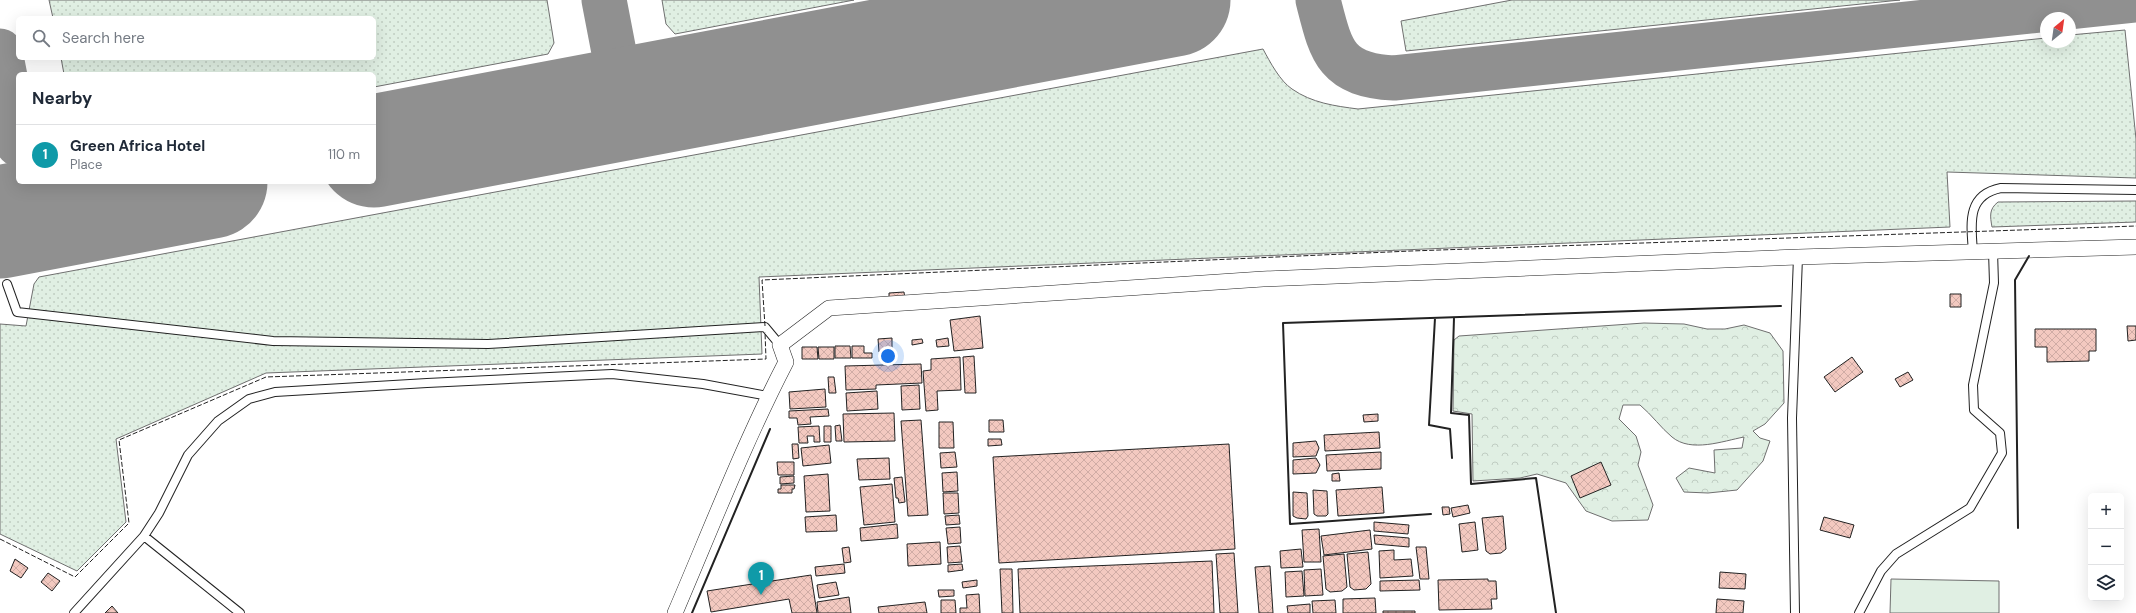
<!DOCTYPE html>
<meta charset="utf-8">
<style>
body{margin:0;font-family:"DM Sans",sans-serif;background:#f6f6f7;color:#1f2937}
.controls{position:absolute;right:12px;bottom:12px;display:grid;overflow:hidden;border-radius:6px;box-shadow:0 4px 16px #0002}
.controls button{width:36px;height:36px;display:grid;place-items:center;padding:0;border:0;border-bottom:1px solid #e0e1e3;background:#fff;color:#1f2937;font:20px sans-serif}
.compass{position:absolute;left:2040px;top:12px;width:36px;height:36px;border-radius:50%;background:#fff;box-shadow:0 4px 16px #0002;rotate:29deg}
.you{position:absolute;left:888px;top:356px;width:14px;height:14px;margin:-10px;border:3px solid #fff;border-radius:50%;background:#1a73e8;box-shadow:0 0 0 6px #1a73e833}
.badge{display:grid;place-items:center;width:26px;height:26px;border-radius:50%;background:#1a73e8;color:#fff;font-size:13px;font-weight:700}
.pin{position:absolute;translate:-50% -33px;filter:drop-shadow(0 1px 2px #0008)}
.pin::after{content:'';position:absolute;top:21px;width:14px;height:12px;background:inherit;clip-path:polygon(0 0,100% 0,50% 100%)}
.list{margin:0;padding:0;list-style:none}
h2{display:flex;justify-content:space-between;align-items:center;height:52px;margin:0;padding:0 16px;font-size:17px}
h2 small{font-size:13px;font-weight:400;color:#747a83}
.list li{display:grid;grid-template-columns:26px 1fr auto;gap:12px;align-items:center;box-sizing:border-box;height:60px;padding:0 16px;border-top:1px solid #e0e1e3}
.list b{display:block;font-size:15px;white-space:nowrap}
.list p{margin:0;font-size:13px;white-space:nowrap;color:#747a83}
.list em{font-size:13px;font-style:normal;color:#747a83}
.icon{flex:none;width:22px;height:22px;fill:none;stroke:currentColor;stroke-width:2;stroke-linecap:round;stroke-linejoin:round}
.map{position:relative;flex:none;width:2136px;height:613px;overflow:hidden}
.search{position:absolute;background:#fff;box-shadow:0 4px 16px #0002;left:16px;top:16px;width:360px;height:44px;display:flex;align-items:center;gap:10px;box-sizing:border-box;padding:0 14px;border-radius:6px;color:#747a83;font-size:15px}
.panel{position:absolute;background:#fff;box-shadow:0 4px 16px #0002;left:16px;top:72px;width:360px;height:112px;border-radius:6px}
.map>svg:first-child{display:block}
</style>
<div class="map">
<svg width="2136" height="613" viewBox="0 0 2136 613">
<defs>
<pattern id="green-dots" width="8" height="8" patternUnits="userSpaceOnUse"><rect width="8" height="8" fill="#e0efe3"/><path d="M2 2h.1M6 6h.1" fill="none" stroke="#c0cdc2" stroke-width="1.8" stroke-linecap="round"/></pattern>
<pattern id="forest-crowns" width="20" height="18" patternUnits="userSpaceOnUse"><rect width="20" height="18" fill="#e0efe3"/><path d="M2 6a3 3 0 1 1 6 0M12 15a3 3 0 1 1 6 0" fill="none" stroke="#c0cdc2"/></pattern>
<pattern id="building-cross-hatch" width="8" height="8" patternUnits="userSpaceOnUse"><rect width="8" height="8" fill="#f3c9c0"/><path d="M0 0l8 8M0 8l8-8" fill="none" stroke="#d0aca5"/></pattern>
</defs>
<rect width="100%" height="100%" fill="#fff"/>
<path fill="url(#green-dots)" stroke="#6f6f6f" d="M 49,0 L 547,0 L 554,43 L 548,54 L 374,87 L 374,74 L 64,74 L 61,58 L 374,58 L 374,18 L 53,18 Z
M 662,0 L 854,0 L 675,34 L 666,24 Z
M 1512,0 L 1900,0 L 1406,51 L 1401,21 Z
M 2125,30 L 2136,139 L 2136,178 L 1947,172 L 1950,227 L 759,277 L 762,354 L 266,373 L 116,439 L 126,522 L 77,571 L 0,534 L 0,324 L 26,326 L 34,284 L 39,277 L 1263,49 C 1270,62 1280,81 1292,89 C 1312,103 1335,106 1358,109 L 2046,38 L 2046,42 L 2070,42 L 2070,35 Z
M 2136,201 L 2136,222 L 1992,227 C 1990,216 1989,209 1998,202 Z"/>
<path fill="url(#forest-crowns)" stroke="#6f6f6f" d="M 1644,323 L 1684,324 L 1707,329 L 1725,329 L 1744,325 L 1770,333 L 1783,351 L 1784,403 L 1765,424 L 1753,431 L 1760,438 L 1770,441 L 1763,461 L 1737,490 L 1708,493 L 1684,492 L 1676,478 L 1689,468 L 1715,473 L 1714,450 L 1742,448 L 1744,437 C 1723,441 1691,453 1672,437 C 1661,428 1652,415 1640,405 L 1623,405 L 1619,419 L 1636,436 L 1641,452 L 1638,465 L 1653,505 L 1648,520 L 1612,521 L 1586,511 L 1566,483 L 1537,474 L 1520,478 L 1473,481 L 1472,414 L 1453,411 L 1454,340 L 1459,336 Z"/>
<path fill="#e0efe3" stroke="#6f6f6f" d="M 1891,579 L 1999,581 L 1999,613 L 1890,613 Z"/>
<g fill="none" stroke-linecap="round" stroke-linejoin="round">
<path stroke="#909090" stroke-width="45" d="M 604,0 L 624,104
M 1318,0 C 1331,51 1335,75 1394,78 L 2135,0
M 0,51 L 18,144
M 25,182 L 32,216"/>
<path stroke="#909090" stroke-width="113" d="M 374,151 L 1174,0
M 0,222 L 211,182"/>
</g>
<path fill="url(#building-cross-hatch)" stroke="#222" d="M 904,292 L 905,300 L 889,300 L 889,293 Z
M 1950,294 L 1961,294 L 1961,307 L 1950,307 Z
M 980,316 L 983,348 L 954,351 L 950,320 Z
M 2127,326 L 2136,326 L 2136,340 L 2128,341 Z
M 2035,329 L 2096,329 L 2096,351 L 2089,351 L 2089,361 L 2047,362 L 2047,347 L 2035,347 Z
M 892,338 L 892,352 L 879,352 L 878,339 Z
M 948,338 L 949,346 L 937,347 L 936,340 Z
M 922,339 L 923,343 L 912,345 L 912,340 Z
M 835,346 L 850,346 L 851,358 L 835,358 Z
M 852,346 L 864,346 L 864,353 L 872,353 L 872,358 L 852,358 Z
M 802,347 L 817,347 L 818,359 L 802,359 Z
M 818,347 L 834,347 L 834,359 L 819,359 Z
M 974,356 L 976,393 L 965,393 L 963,357 Z
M 960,357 L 961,390 L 937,391 L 938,410 L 926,411 L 923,371 L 931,370 L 931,359 Z
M 1852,357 L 1863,372 L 1835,392 L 1824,377 Z
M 921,364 L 922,383 L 876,385 L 876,389 L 846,390 L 845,366 Z
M 1908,372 L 1913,380 L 1900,387 L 1895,379 Z
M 828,377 L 834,377 L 836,393 L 829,393 Z
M 919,385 L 920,409 L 902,410 L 901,386 Z
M 825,389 L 826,407 L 790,409 L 789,392 Z
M 877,391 L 878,409 L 847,411 L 846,393 Z
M 828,409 L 829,416 L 810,417 L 811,424 L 798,425 L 797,418 L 789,418 L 789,411 Z
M 894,413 L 895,441 L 844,442 L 843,414 Z
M 1378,414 L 1378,421 L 1364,422 L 1363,415 Z
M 921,420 L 928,515 L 908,516 L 901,421 Z
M 989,420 L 1003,420 L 1004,432 L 989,432 Z
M 939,422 L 953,422 L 954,448 L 939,448 Z
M 840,425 L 842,441 L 836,441 L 835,426 Z
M 819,426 L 820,442 L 814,442 L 814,436 L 807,436 L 808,443 L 799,443 L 798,427 Z
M 824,426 L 831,426 L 831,442 L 824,442 Z
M 1379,432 L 1380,448 L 1325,451 L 1324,435 Z
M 988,439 L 1001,439 L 1002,445 L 988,446 Z
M 1316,441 L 1319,448 L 1316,456 L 1293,457 L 1293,443 Z
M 792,444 L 798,444 L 799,458 L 793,459 Z
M 1229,444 L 1235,549 L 999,563 L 993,457 Z
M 829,445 L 831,463 L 803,466 L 801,448 Z
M 955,452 L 957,467 L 941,468 L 940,453 Z
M 1381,452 L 1381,469 L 1327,471 L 1326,455 Z
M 889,458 L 890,479 L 859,480 L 857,459 Z
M 1316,458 L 1320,465 L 1316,473 L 1293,474 L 1293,460 Z
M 777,462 L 794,462 L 794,475 L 778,475 Z
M 1601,462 L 1611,485 L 1580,498 L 1571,476 Z
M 957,472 L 958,491 L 943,492 L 942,473 Z
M 1339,473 L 1340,481 L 1332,481 L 1332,474 Z
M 828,474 L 830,511 L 806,512 L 804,476 Z
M 794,476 L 794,483 L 780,484 L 780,477 Z
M 902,477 L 905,502 L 899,503 L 898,498 L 896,498 L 894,478 Z
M 892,484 L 895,522 L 864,525 L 860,487 Z
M 781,485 L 795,485 L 794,489 L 792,489 L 792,493 L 778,493 L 778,489 L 781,489 Z
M 1382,487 L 1384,513 L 1338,516 L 1336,490 Z
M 1313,490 L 1327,491 L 1328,514 L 1326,516 L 1317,516 L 1314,514 Z
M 1293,492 L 1307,493 L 1308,516 L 1306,519 L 1297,518 L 1293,516 Z
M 943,493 L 958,493 L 959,513 L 944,514 Z
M 1468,505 L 1470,513 L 1453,517 L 1451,508 Z
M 1442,507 L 1449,507 L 1450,514 L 1443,515 Z
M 836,515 L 837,531 L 806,532 L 805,517 Z
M 959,515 L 960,524 L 946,525 L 945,516 Z
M 1503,516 L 1506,549 L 1501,553 L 1490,554 L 1486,551 L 1482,518 Z
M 1824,517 L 1854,525 L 1850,538 L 1820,530 Z
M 1374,522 L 1409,525 L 1408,534 L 1374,531 Z
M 1475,522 L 1478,550 L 1462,552 L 1459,524 Z
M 897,524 L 898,538 L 861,541 L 860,528 Z
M 960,527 L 961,543 L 948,544 L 946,528 Z
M 1319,529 L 1321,562 L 1304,562 L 1302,530 Z
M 1370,530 L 1372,549 L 1324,555 L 1321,536 Z
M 1374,535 L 1409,538 L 1409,547 L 1375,544 Z
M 940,542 L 941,564 L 908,566 L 907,544 Z
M 960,546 L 962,562 L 948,563 L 947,547 Z
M 849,547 L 851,562 L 844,563 L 842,548 Z
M 1416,547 L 1426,547 L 1429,579 L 1420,579 Z
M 1301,549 L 1303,567 L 1281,568 L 1280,551 Z
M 1394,550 L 1394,560 L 1411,559 L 1413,576 L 1380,578 L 1379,551 Z
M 1368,552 L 1371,584 L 1366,589 L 1354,590 L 1350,587 L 1347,554 Z
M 1234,553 L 1238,613 L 1220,613 L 1216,554 Z
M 1344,554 L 1347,587 L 1342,591 L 1330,592 L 1326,589 L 1323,556 Z
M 15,559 L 28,568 L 21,578 L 10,571 Z
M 1212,561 L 1214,613 L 1020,613 L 1018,569 Z
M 844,564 L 845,573 L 816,576 L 815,567 Z
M 962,564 L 963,570 L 948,572 L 948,565 Z
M 1270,566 L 1273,613 L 1259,613 L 1255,567 Z
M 1000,569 L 1012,569 L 1013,613 L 1002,613 Z
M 1321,569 L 1323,595 L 1305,596 L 1304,570 Z
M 1302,571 L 1304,596 L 1286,597 L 1285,572 Z
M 1720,572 L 1746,574 L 1745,589 L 1719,588 Z
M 48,573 L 60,581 L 52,591 L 41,582 Z
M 811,575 L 817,613 L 792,613 L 789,599 L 711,612 L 707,591 Z
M 1488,579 L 1488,581 L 1496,581 L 1497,599 L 1491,599 L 1492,609 L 1439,610 L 1438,580 Z
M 977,580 L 977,586 L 963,588 L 962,582 Z
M 1419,580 L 1420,590 L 1380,591 L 1380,581 Z
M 836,582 L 839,595 L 819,598 L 817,585 Z
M 938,590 L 954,590 L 954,596 L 939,597 Z
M 979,594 L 980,613 L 960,613 L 960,608 L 967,608 L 966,595 Z
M 849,597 L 851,613 L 818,613 L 817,602 Z
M 1375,598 L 1376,613 L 1343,613 L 1343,599 Z
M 1717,599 L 1744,601 L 1743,613 L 1716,613 Z
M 941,600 L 955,600 L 956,613 L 941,613 Z
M 1335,600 L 1336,613 L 1313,613 L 1312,601 Z
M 925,602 L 927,613 L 879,613 L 878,607 Z
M 1310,604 L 1310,613 L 1288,613 L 1287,606 Z
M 112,606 L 118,613 L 105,613 Z
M 1383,611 L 1415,611 L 1415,613 L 1383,613 Z"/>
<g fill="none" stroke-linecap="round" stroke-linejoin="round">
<g stroke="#222" stroke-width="10">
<path id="lane" d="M 1973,252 C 1971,224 1966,195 2001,188 L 2136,190
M 7,284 L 17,312 L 273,341 L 488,344 L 765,327 L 780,345
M 74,613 L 144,536
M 240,613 L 144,536 L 159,513 L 188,455 L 218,421 L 249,399 L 275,392 L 427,383 L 612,374 L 703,384 L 768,396
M 1795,613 L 1792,418 L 1798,257
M 1859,613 L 1881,571 L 1896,554 L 1970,508 L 2002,453 L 2000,433 L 1974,410 L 1973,385 L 1994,283 L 1993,251"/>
</g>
<g stroke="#222" stroke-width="16">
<path id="street" d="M 675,613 C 711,529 744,443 786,362 L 780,345 L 829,308 L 1263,279 L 1798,257 L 2136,247"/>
</g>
<use href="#lane" stroke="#fff" stroke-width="8"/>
<use href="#street" stroke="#fff" stroke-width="15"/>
<path stroke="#222" stroke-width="1" stroke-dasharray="5 2" stroke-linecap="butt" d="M 765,326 L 762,280 L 1411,251 L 2136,226
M 0,539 L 75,577 L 129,523 L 119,440 L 266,377 L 766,359 L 765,332"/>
<path stroke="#222" stroke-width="2" d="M 1435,318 L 1429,425 L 1450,429 L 1452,458
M 1454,318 L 1451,413 L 1469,415 L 1471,484 L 1536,478 L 1556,613
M 1431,514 L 1290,524 L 1283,323 L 1781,306
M 2018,528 L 2015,280 L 2029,256
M 692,613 L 770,429"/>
</g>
</svg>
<div class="controls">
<button>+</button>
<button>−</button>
<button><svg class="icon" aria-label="layers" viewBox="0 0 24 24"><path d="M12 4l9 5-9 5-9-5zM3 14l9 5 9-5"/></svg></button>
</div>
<svg class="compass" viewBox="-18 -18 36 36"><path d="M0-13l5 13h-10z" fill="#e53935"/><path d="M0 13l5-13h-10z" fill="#747a83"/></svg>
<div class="you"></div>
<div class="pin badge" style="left:761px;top:595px;background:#0f9aa8">1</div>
<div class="search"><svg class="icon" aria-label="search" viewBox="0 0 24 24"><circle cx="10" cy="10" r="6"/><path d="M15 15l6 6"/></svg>Search here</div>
<section class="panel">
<h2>Nearby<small></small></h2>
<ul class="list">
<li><span class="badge" style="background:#0f9aa8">1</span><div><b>Green Africa Hotel</b><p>Place</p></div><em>110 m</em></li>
</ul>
</section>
</div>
